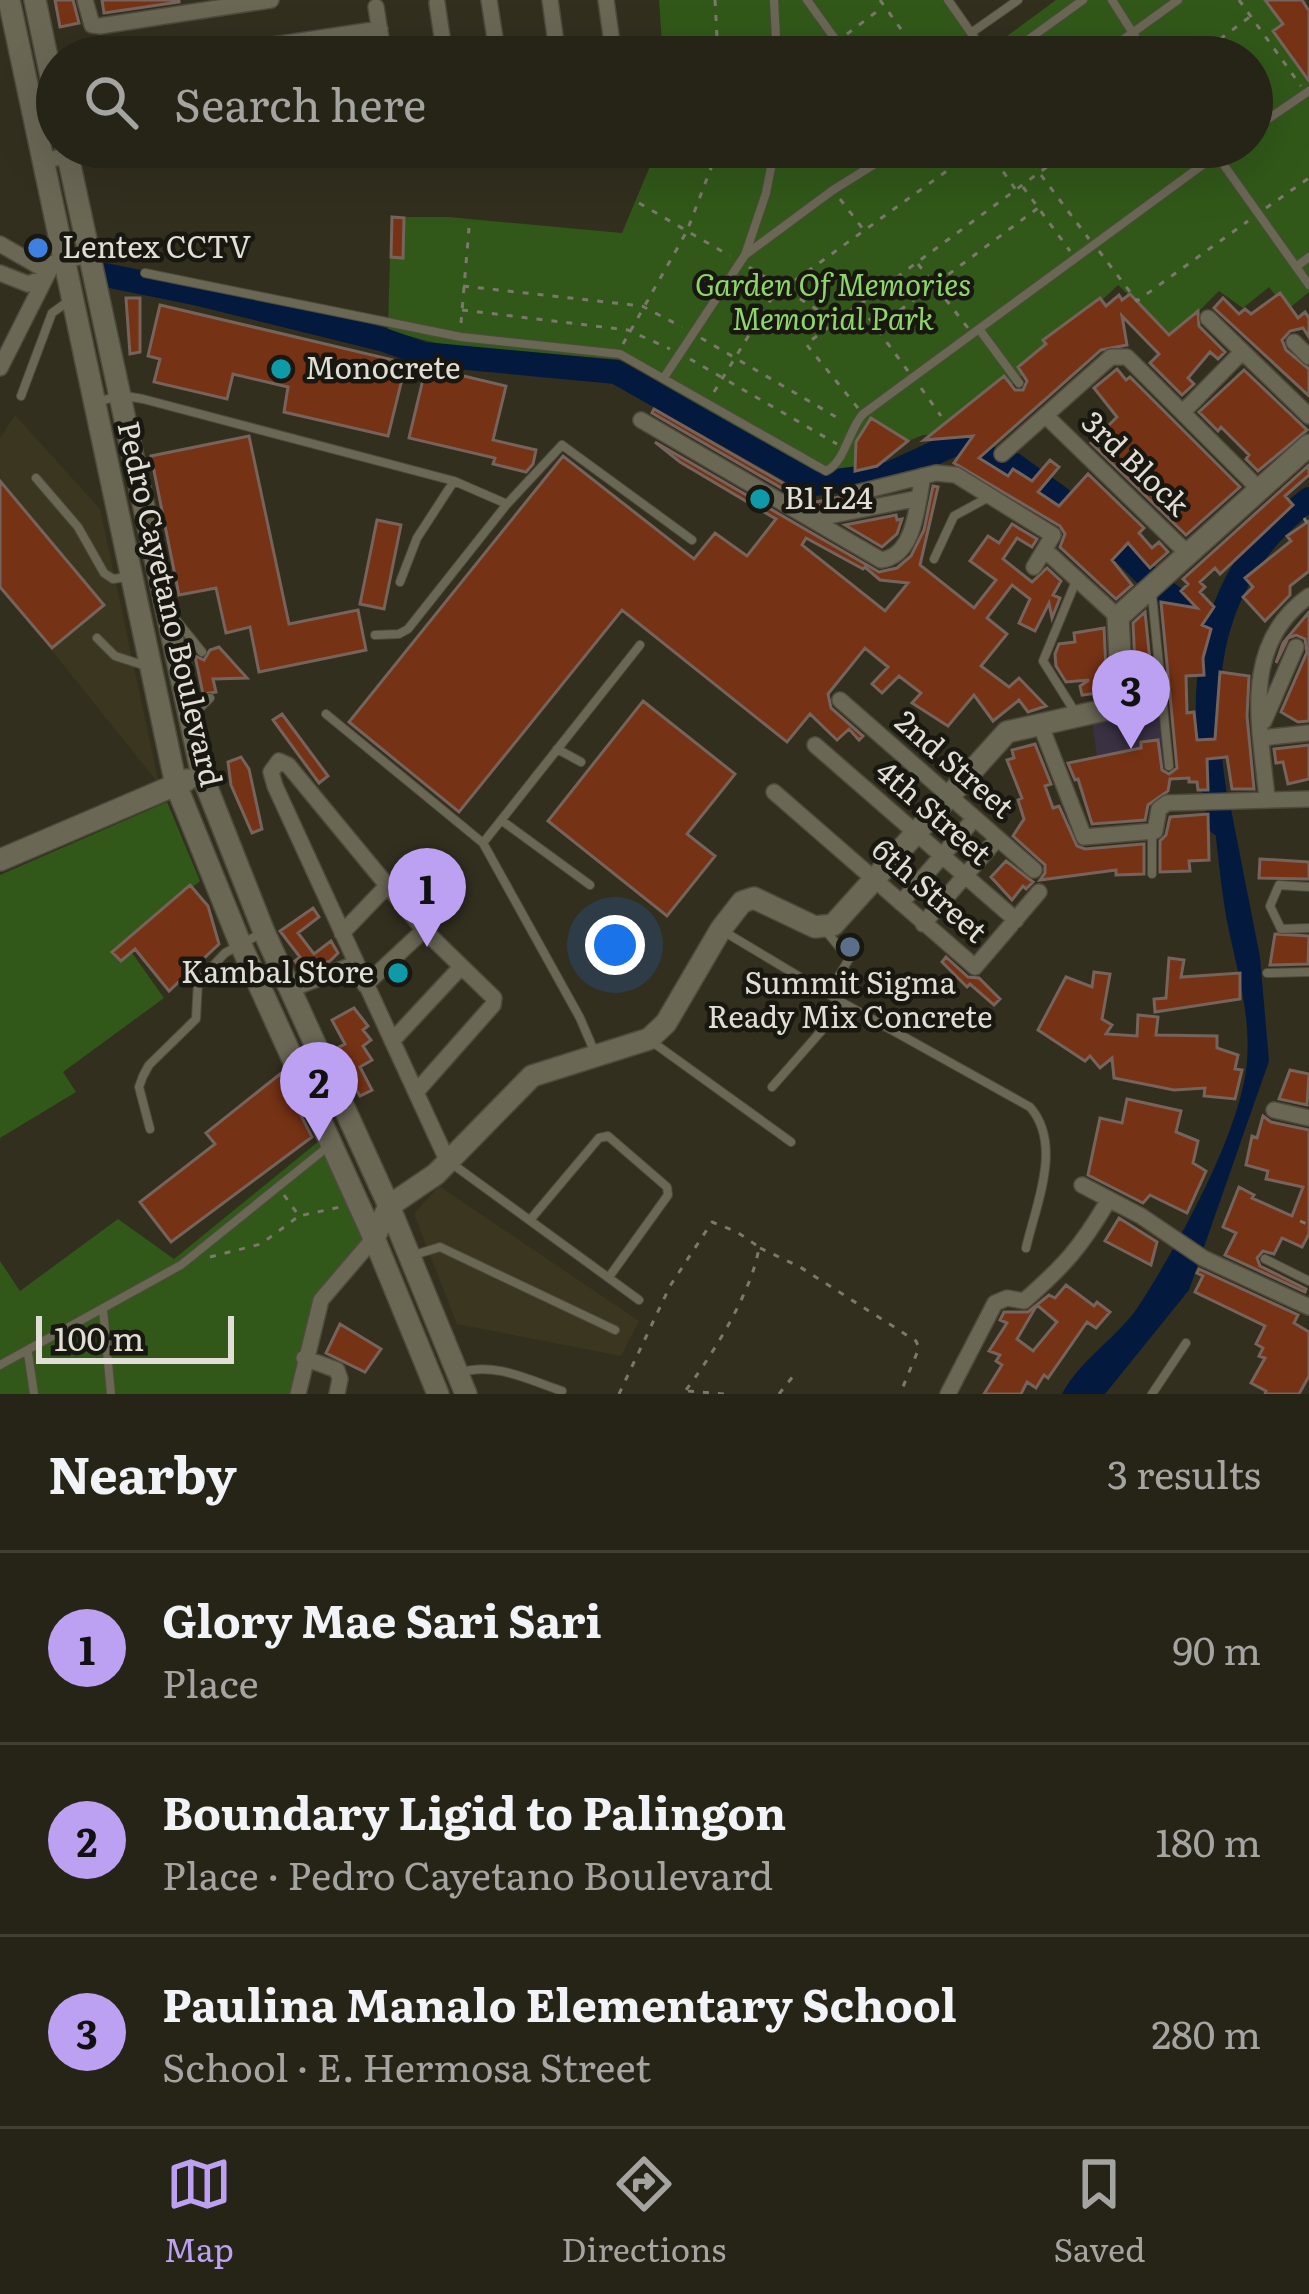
<!DOCTYPE html>
<meta charset="utf-8">
<style>
body{margin:0;font-family:Literata,serif;background:#322f24;color:#f1f3f6}
.scale{position:absolute;left:36px;bottom:30px;width:198px;box-sizing:border-box;padding-left:12px;border:6px solid #e1dfd5;border-top:0;font-size:33px;line-height:42px;white-space:nowrap;color:#e1dfd5;-webkit-text-stroke:9px #181710;paint-order:stroke}
.you{position:absolute;left:615px;top:945px;width:42px;height:42px;margin:-30px;border:9px solid #fff;border-radius:50%;background:#1a73e8;box-shadow:0 0 0 18px #1a73e833}
.badge{display:grid;place-items:center;width:78px;height:78px;border-radius:50%;background:#bca0f2;color:#111;font-size:39px;font-weight:700}
.pin{position:absolute;translate:-50% -99px;filter:drop-shadow(0 3px 6px #0008)}
.pin::after{content:'';position:absolute;top:63px;width:42px;height:36px;background:inherit;clip-path:polygon(0 0,100% 0,50% 100%)}
.list{margin:0;padding:0;list-style:none}
h2{display:flex;justify-content:space-between;align-items:center;height:156px;margin:0;padding:0 48px;font-size:51px}
h2 small{font-size:39px;font-weight:400;color:#a4a4a1}
.list li{display:grid;grid-template-columns:78px 1fr auto;gap:36px;align-items:center;box-sizing:border-box;height:192px;padding:0 48px;border-top:3px solid #424036}
.list b{display:block;font-size:45px;white-space:nowrap}
.list p{margin:0;font-size:39px;white-space:nowrap;color:#a4a4a1}
.list em{font-size:39px;font-style:normal;color:#a4a4a1}
.icon{flex:none;width:66px;height:66px;fill:none;stroke:currentColor;stroke-width:2;stroke-linecap:round;stroke-linejoin:round}
.map{position:relative;flex:none;width:1309px;height:1394px;overflow:hidden}
.search{position:absolute;background:#262317;box-shadow:0 12px 48px #0002;left:36px;right:36px;top:36px;height:132px;display:flex;align-items:center;gap:30px;box-sizing:border-box;padding:0 42px;border-radius:66px;color:#a4a4a1;font-size:45px}
.sheet{height:732px;background:#262317}
nav{display:flex;justify-content:space-around;align-items:center;box-sizing:border-box;height:168px;border-top:3px solid #424036;background:#262317;font-size:33px;color:#a4a4a1}
nav a{display:grid;justify-items:center;gap:6px}
nav .on{color:#bca0f2}
.map>svg:first-child{display:block}
</style>
<div class="map">
<svg width="1309" height="1394" viewBox="0 0 1309 1394">
<rect width="100%" height="100%" fill="#322f1f"/>
<path fill="#3a361f" d="M 15,415 L 100,509 L 159,784 L 0,586 L 0,438 Z
M 439,1186 L 639,1321 L 621,1356 L 457,1324 L 414,1214 Z"/>
<path fill="#3a3243" d="M 1163,709 L 1166,775 L 1101,784 L 1092,722 L 1103,717 Z"/>
<path fill="#315819" d="M 659,0 L 953,0 L 988,50 L 1056,0 L 1299,0 L 1309,15 L 1309,292 L 1287,310 L 1269,287 L 1243,308 L 1219,291 L 1173,337 L 1118,285 L 957,437 L 923,435 L 908,441 L 877,466 L 810,473 L 623,360 L 445,345 L 388,331 L 391,217 L 449,217 L 622,233 L 658,147 L 1252,147 L 1252,57 L 663,57 Z
M 167,802 L 200,881 L 125,943 L 164,998 L 63,1072 L 76,1092 L 0,1138 L 0,875 Z
M 319,1141 L 363,1240 L 314,1302 L 294,1394 L 0,1394 L 0,1261 L 20,1291 L 118,1219 L 174,1259 Z"/>
<path fill="#031a3e" d="M 1230,804 L 1260,957 L 1269,1061 L 1189,1290 L 1105,1394 L 1062,1394 C 1081,1358 1118,1338 1140,1304 C 1178,1245 1242,1130 1247,1061 C 1251,1011 1235,964 1226,916 C 1220,880 1217,842 1212,806 Z"/>
<g fill="none" stroke-linecap="round" stroke-linejoin="round">
<path stroke="#031a3e" stroke-width="24" d="M 105,275 L 199,294 L 381,339 L 424,354 L 616,372 L 814,484 L 889,474 L 961,441 L 983,457 L 1013,464 L 1093,522 L 1155,584 L 1215,628
M 1220,824 C 1196,699 1198,583 1309,499"/>
</g>
<path fill="#753214" stroke="#76635b" stroke-width="3" fill-rule="evenodd" d="M 55,0 L 73,0 L 79,23 L 60,27 Z
M 102,0 L 179,0 L 179,2 L 104,13 Z
M 1265,0 L 1302,0 L 1309,11 L 1309,81 L 1273,31 L 1283,24 Z
M 392,217 L 404,218 L 403,258 L 391,257 Z
M 1280,293 L 1298,318 L 1305,312 L 1309,318 L 1309,337 L 1303,328 L 1290,331 L 1282,340 L 1286,350 L 1309,369 L 1309,396 L 1214,308 L 1223,298 L 1239,314 L 1245,309 L 1251,314 Z
M 1130,294 L 1169,335 L 1198,311 L 1199,326 L 1225,352 L 1218,359 L 1210,352 L 1188,378 L 1194,384 L 1182,395 L 1150,363 L 1159,354 L 1122,316 L 1127,345 L 1101,350 L 979,458 L 1008,476 L 1013,469 L 1032,481 L 1050,460 L 1059,467 L 1038,492 L 1059,506 L 1088,474 L 1144,528 L 1139,533 L 1152,548 L 1159,542 L 1168,552 L 1150,568 L 1128,543 L 1112,560 L 1132,585 L 1116,599 L 1060,547 L 1065,534 L 1060,526 L 954,463 L 973,436 L 924,440 L 1004,376 L 1015,390 L 1023,390 L 1027,381 L 1018,367 L 1046,344 L 1043,340 L 1100,298 L 1106,306 L 1119,295 L 1122,300 Z
M 126,298 L 140,298 L 140,352 L 130,354 Z
M 160,305 L 406,363 L 388,436 L 284,412 L 288,387 L 233,374 L 227,399 L 154,382 L 160,359 L 148,356 Z
M 426,367 L 506,386 L 493,440 L 536,450 L 533,464 L 526,472 L 493,464 L 495,458 L 409,438 Z
M 1117,369 L 1126,380 L 1130,377 L 1240,487 L 1186,535 L 1091,443 L 1117,417 L 1094,388 Z
M 1244,370 L 1307,430 L 1258,471 L 1246,459 L 1249,455 L 1221,427 L 1218,431 L 1199,412 Z
M 654,409 L 816,502 L 844,496 L 847,500 L 814,507 L 652,413 Z
M 871,418 L 908,441 L 877,466 L 855,471 L 856,442 Z
M 249,436 L 289,624 L 358,610 L 366,650 L 259,672 L 250,627 L 226,633 L 216,588 L 179,595 L 151,456 Z
M 655,442 L 879,572 L 897,568 L 911,556 L 924,530 L 933,486 L 938,487 L 920,565 L 974,608 L 996,580 L 970,561 L 988,536 L 999,543 L 1012,524 L 1037,539 L 1032,547 L 1017,538 L 1003,559 L 1032,582 L 1047,568 L 1061,581 L 1053,595 L 1060,598 L 1052,618 L 1049,603 L 1035,631 L 1019,623 L 1030,599 L 1012,585 L 987,618 L 1007,634 L 981,666 L 1009,687 L 1019,678 L 1046,706 L 1028,712 L 1019,700 L 993,721 L 974,695 L 948,726 L 912,703 L 921,693 L 899,676 L 882,693 L 872,684 L 888,667 L 865,648 L 828,694 L 831,708 L 863,736 L 859,740 L 849,729 L 837,740 L 810,714 L 787,742 L 622,610 L 459,812 L 349,722 L 563,456 L 694,559 L 715,533 L 747,556 L 776,519 L 680,462 ZM 806,538 L 863,569 L 865,567 L 880,580 L 908,583 L 885,611 L 802,545 Z
M 1309,465 L 1309,475 L 1285,496 L 1293,505 L 1220,574 L 1215,568 L 1200,582 L 1205,587 L 1200,592 L 1214,607 L 1202,625 L 1211,629 L 1203,658 L 1204,675 L 1186,676 L 1187,713 L 1194,712 L 1197,740 L 1215,739 L 1220,672 L 1249,676 L 1247,716 L 1254,789 L 1232,789 L 1227,757 L 1207,759 L 1208,790 L 1198,790 L 1197,782 L 1189,782 L 1189,778 L 1170,779 L 1168,791 L 1148,805 L 1145,820 L 1092,824 L 1078,779 L 1075,780 L 1068,763 L 1141,748 L 1141,742 L 1158,740 L 1162,770 L 1169,774 L 1177,768 L 1161,602 L 1197,608 L 1181,591 L 1188,584 L 1183,579 Z
M 0,481 L 104,605 L 52,648 L 0,587 Z
M 896,515 L 897,520 L 902,519 L 897,534 L 882,547 L 845,525 Z
M 377,520 L 401,525 L 384,609 L 360,604 Z
M 1309,521 L 1309,571 L 1290,586 L 1290,595 L 1265,621 L 1243,597 L 1253,587 L 1245,578 L 1291,541 L 1287,536 Z
M 1145,612 L 1155,710 L 1144,711 L 1144,706 L 1137,706 L 1133,623 Z
M 1309,612 L 1309,721 L 1298,722 L 1281,712 L 1307,652 L 1305,639 L 1296,635 L 1288,638 L 1276,663 L 1283,643 Z
M 1104,628 L 1107,692 L 1082,695 L 1080,686 L 1089,680 L 1066,682 L 1056,666 L 1055,654 L 1059,644 L 1075,642 L 1074,633 Z
M 219,647 L 247,678 L 213,679 L 216,692 L 203,694 L 195,656 L 204,660 L 210,650 Z
M 643,701 L 735,774 L 687,834 L 715,856 L 667,916 L 548,821 Z
M 282,714 L 328,776 L 319,783 L 273,720 Z
M 1035,744 L 1051,784 L 1045,786 L 1053,808 L 1059,806 L 1077,846 L 1085,849 L 1144,844 L 1144,874 L 1116,875 L 1116,870 L 1040,880 L 1045,873 L 1045,865 L 1013,836 L 1024,819 L 1018,800 L 1022,798 L 1007,760 L 1014,758 L 1012,750 Z
M 1309,745 L 1309,779 L 1288,784 L 1283,762 L 1276,763 L 1274,749 Z
M 241,757 L 249,769 L 262,829 L 252,833 L 231,785 L 228,762 Z
M 1208,814 L 1209,860 L 1189,861 L 1190,871 L 1160,872 L 1160,841 L 1166,835 L 1170,817 Z
M 1260,859 L 1309,862 L 1309,879 L 1259,878 Z
M 1006,861 L 1033,882 L 1026,889 L 1023,886 L 1012,900 L 991,877 Z
M 190,885 L 208,906 L 219,944 L 169,991 L 135,949 L 121,961 L 112,952 Z
M 313,908 L 319,917 L 298,933 L 314,954 L 331,941 L 338,953 L 330,961 L 320,965 L 316,959 L 302,970 L 295,961 L 300,957 L 280,931 Z
M 1275,934 L 1309,936 L 1308,964 L 1270,965 Z
M 946,957 L 968,977 L 979,978 L 1000,999 L 994,1005 L 970,984 L 967,987 L 942,962 Z
M 1169,958 L 1184,960 L 1181,977 L 1240,973 L 1240,999 L 1155,1012 L 1154,999 L 1166,998 Z
M 1094,972 L 1110,974 L 1102,1019 L 1112,1025 L 1106,1034 L 1137,1036 L 1138,1015 L 1158,1017 L 1156,1035 L 1217,1036 L 1217,1048 L 1238,1055 L 1235,1069 L 1242,1070 L 1235,1099 L 1204,1096 L 1205,1088 L 1174,1090 L 1114,1078 L 1112,1058 L 1100,1068 L 1090,1056 L 1085,1061 L 1038,1030 L 1066,977 L 1092,987 Z
M 354,1008 L 368,1026 L 363,1030 L 371,1040 L 363,1046 L 372,1060 L 360,1067 L 372,1090 L 360,1096 L 345,1072 L 337,1048 L 345,1044 L 332,1020 Z
M 1290,1070 L 1309,1074 L 1307,1105 L 1279,1099 Z
M 280,1074 L 312,1137 L 171,1242 L 140,1202 L 215,1144 L 206,1133 Z
M 1127,1099 L 1181,1111 L 1176,1132 L 1198,1141 L 1193,1163 L 1206,1171 L 1187,1213 L 1150,1195 L 1143,1203 L 1088,1175 L 1100,1118 L 1122,1123 Z
M 1263,1116 L 1271,1122 L 1309,1130 L 1309,1234 L 1302,1247 L 1282,1238 L 1274,1254 L 1263,1251 L 1257,1258 L 1260,1266 L 1306,1289 L 1305,1292 L 1225,1255 L 1236,1233 L 1223,1227 L 1239,1187 L 1254,1195 L 1252,1198 L 1292,1216 L 1303,1187 L 1266,1179 L 1268,1171 L 1246,1165 L 1252,1136 L 1257,1138 Z
M 1119,1218 L 1157,1242 L 1151,1265 L 1105,1241 Z
M 1199,1269 L 1298,1315 L 1294,1323 L 1309,1332 L 1309,1376 L 1299,1394 L 1265,1394 L 1266,1391 L 1251,1383 L 1265,1358 L 1259,1356 L 1263,1348 L 1256,1344 L 1265,1326 L 1195,1292 L 1203,1276 L 1197,1273 Z
M 1066,1285 L 1094,1306 L 1097,1302 L 1110,1312 L 1096,1328 L 1087,1322 L 1048,1378 L 1044,1375 L 1036,1388 L 1027,1382 L 1021,1394 L 984,1394 L 1002,1365 L 996,1361 L 1000,1355 L 989,1351 L 1007,1323 L 1000,1320 L 1004,1312 L 1028,1312 L 1049,1295 L 1055,1298 ZM 1037,1305 L 1057,1322 L 1033,1351 L 1017,1339 Z
M 340,1324 L 381,1349 L 365,1372 L 326,1353 Z"/>
<g fill="none" stroke-linecap="round" stroke-linejoin="round">
<g stroke="#4e4b3d" stroke-width="10">
<path id="lane" d="M 774,0 L 777,57
M 807,0 L 848,57
M 948,0 L 988,57
M 1112,0 L 1148,57
M 971,33 L 1018,0
M 1004,57 L 1083,0
M 1099,57 L 1178,0
M 1252,130 L 1309,91
M 1211,147 L 1309,285
M 745,255 L 766,193 L 775,147
M 1296,267 L 1309,257
M 145,273 L 461,337 L 620,354 L 826,471 C 845,462 848,431 863,414 L 1227,147
M 979,329 L 1019,383
M 665,376 L 745,255 L 833,190 L 902,147
M 21,396 L 52,313 L 70,300
M 95,403 L 120,395 L 143,399 L 454,481 L 507,504 L 408,629 L 399,634 L 375,635
M 36,478 L 78,527 L 104,573 L 113,579 L 127,577
M 507,504 L 562,445 L 692,540
M 934,559 L 954,516 L 989,497
M 400,582 L 417,538 L 454,481
M 1152,595 L 1169,766
M 173,616 L 202,652
M 97,638 L 115,656 L 146,666
M 1075,712 L 1043,661 L 1076,581
M 195,713 L 210,698
M 326,714 L 483,843 L 640,645
M 557,749 L 581,762
M 501,820 L 590,885
M 1152,833 L 1152,874
M 483,843 L 580,1018 L 595,1053
M 1309,887 L 1279,885 L 1270,906 L 1281,929 L 1309,928
M 825,930 L 849,959 L 828,994
M 723,931 L 845,1004 L 1030,1107 C 1063,1145 1036,1204 1026,1248
M 1267,973 L 1309,972
M 651,1041 L 791,1142
M 772,1087 L 845,1004
M 150,1129 L 139,1087 L 143,1076 L 149,1065 L 196,1019 L 198,982 L 225,953 L 260,934
M 451,1163 L 639,1300
M 530,1220 L 599,1138 L 608,1136 L 667,1187 L 668,1195 L 609,1277
M 414,1255 L 440,1247 L 615,1330
M 1265,1259 L 1309,1281
M 103,1309 L 111,1394
M 28,1353 L 34,1394
M 0,1365 L 181,1265 L 330,1145
M 459,1373 C 494,1361 529,1380 562,1391
M 1152,1394 L 1186,1343"/>
</g>
<g stroke="#4e4b3d" stroke-width="18">
<path id="street" d="M 85,0 L 92,25 L 100,26 L 271,0
M 489,0 L 498,57
M 550,0 L 558,57
M 606,0 L 614,57
M 437,3 L 445,57
M 376,7 L 384,57
M 192,57 L 380,29
M 43,161 L 106,147
M 0,244 L 47,271
M 0,273 L 28,284 L 44,278
M 1208,318 L 1309,416
M 1294,342 L 1309,357
M 0,368 L 53,263 L 88,255
M 1183,412 L 1242,352
M 1046,416 L 1186,552
M 641,420 L 881,560 C 915,556 917,505 923,476
M 1002,454 L 1111,357 L 1127,357 L 1258,488
M 856,493 L 936,473 L 956,475 L 1053,535 L 1034,567
M 814,519 L 919,498
M 1046,551 L 1118,617
M 840,700 L 1034,870
M 1264,721 L 1296,647
M 1041,726 L 1084,837 L 1155,831 L 1159,809 L 1167,803 L 1309,799
M 1261,738 L 1309,733
M 815,745 L 1016,920
M 774,792 L 975,967 L 1039,892
M 1267,798 C 1260,725 1240,645 1309,596
M 901,903 L 974,819
M 923,924 L 997,839
M 342,933 L 387,886
M 365,985 L 424,930
M 291,989 L 355,964
M 392,1041 L 461,967
M 416,1092 L 493,1005 L 494,998 L 424,930 L 288,765 L 279,761 L 271,772 L 275,786 L 448,1162
M 1274,1110 L 1309,1118
M 1082,1185 L 1141,1216 L 1203,1258 L 1309,1307
M 304,1358 L 337,1370 L 340,1379 L 337,1394
M 298,1394 L 321,1300 L 374,1238
M 948,1394 L 995,1303 L 1007,1298 L 1024,1301 C 1065,1265 1081,1247 1108,1201"/>
</g>
<g stroke="#4e4b3d" stroke-width="24">
<path id="secondary" d="M 9,0 L 176,785 L 240,943 L 374,1238 L 438,1394
M 35,0 L 57,105
M 66,147 L 202,775 L 264,932 L 389,1206 L 466,1394
M 0,860 L 187,780
M 374,1238 L 389,1206 L 436,1174 L 532,1076 L 649,1039 L 666,1023 L 721,929 L 742,902 L 754,898 L 815,927 L 833,925 L 1007,732 L 1118,707 L 1122,698 L 1118,617 L 1309,445"/>
</g>
<path stroke="#7b796b" stroke-width="3" stroke-dasharray="6 9" stroke-linecap="butt" d="M 715,0 L 718,57
M 880,0 L 921,57
M 1239,0 L 1301,86
M 847,34 L 883,7
M 659,50 L 766,46
M 1196,57 L 1251,16
M 714,147 L 766,149
M 986,147 L 1016,190
M 1041,175 L 1089,239
M 1023,187 L 1070,251
M 840,199 L 863,229
M 639,203 L 730,256
M 1266,208 L 1309,178
M 1099,251 L 1137,301 L 1248,221
M 918,264 L 968,328
M 749,267 L 837,322
M 463,286 L 642,306 L 682,327
M 783,289 L 980,147
M 860,306 L 908,371
M 462,310 L 628,330 L 670,349
M 461,323 L 469,228
M 876,328 L 1038,208
M 701,338 L 843,421
M 623,344 L 687,231 L 719,147
M 690,359 L 837,444
M 921,388 L 941,416
M 714,392 L 778,288
M 858,408 L 806,344 L 1074,147
M 1304,518 L 1309,526
M 284,1195 L 299,1216 L 340,1207
M 1300,1221 L 1309,1225
M 760,1248 L 800,1267 L 916,1341 L 919,1348 L 900,1394
M 210,1257 L 261,1244 L 299,1216
M 688,1391 L 724,1394
M 619,1394 L 670,1286 L 712,1222 L 737,1232 L 759,1247 C 753,1291 710,1359 683,1394
M 779,1394 L 794,1375"/>
<use href="#lane" stroke="#6a6755" stroke-width="8"/>
<use href="#street" stroke="#6a6755" stroke-width="15"/>
<use href="#secondary" stroke="#6a6755" stroke-width="21"/>
</g>
<circle fill="#3f7fe0" stroke="#181710" stroke-width="4.5" cx="38" cy="248" r="12"/>
<g fill="#0f9aa8" stroke="#181710" stroke-width="4.5">
<circle cx="281" cy="369" r="12"/>
<circle cx="760" cy="499" r="12"/>
<circle cx="398" cy="973" r="12"/>
</g>
<circle fill="#5c6f8a" stroke="#181710" stroke-width="4.5" cx="850" cy="947" r="12"/>
<g text-anchor="middle" stroke-width="9" stroke-linejoin="round" paint-order="stroke">
<g font-size="30" fill="#e1dfd5" stroke="#181710" text-anchor="start">
<text x="62" y="258">Lentex CCTV</text>
<text x="305" y="379">Monocrete</text>
<text x="784" y="509">B1 L24</text>
<text x="374" y="983" text-anchor="end">Kambal Store</text>
<text x="850" y="994" text-anchor="middle">Summit Sigma<tspan x="850" dy="34">Ready Mix Concrete</tspan></text>
</g>
<g font-size="30" font-style="italic" fill="#8fd569" stroke="#181710">
<text x="833" y="296">Garden Of Memories<tspan x="833" dy="34">Memorial Park</tspan></text>
</g>
<g font-size="30" fill="#e1dfd5" stroke="#181710">
<text transform="translate(1135 464) rotate(44)" y="10">3rd Block</text>
<text transform="translate(169 604) rotate(77)" y="10">Pedro Cayetano Boulevard</text>
<text transform="translate(954 765) rotate(41)" y="10">2nd Street</text>
<text transform="translate(933 813) rotate(41)" y="10">4th Street</text>
<text transform="translate(929 891) rotate(41)" y="10">6th Street</text>
</g>
</g>
</svg>
<div class="scale">100 m</div>
<div class="you"></div>
<div class="pin badge" style="left:427px;top:947px">1</div>
<div class="pin badge" style="left:319px;top:1141px">2</div>
<div class="pin badge" style="left:1131px;top:749px">3</div>
<div class="search"><svg class="icon" aria-label="search" viewBox="0 0 24 24"><circle cx="10" cy="10" r="6"/><path d="M15 15l6 6"/></svg>Search here</div>
</div>
<section class="sheet">
<h2>Nearby<small>3 results</small></h2>
<ul class="list">
<li><span class="badge">1</span><div><b>Glory Mae Sari Sari</b><p>Place</p></div><em>90 m</em></li>
<li><span class="badge">2</span><div><b>Boundary Ligid to Palingon</b><p>Place · Pedro Cayetano Boulevard</p></div><em>180 m</em></li>
<li><span class="badge">3</span><div><b>Paulina Manalo Elementary School</b><p>School · E. Hermosa Street</p></div><em>280 m</em></li>
</ul>
</section>
<nav>
<a class="on"><svg class="icon" aria-label="map" viewBox="0 0 24 24"><path d="M3 6l6-2 6 2 6-2v14l-6 2-6-2-6 2zM9 4v14M15 6v14"/></svg>Map</a>
<a><svg class="icon" aria-label="directions" viewBox="0 0 24 24"><path d="M12 3l9 9-9 9-9-9zM9 14v-3h6M13 9l2 2-2 2"/></svg>Directions</a>
<a><svg class="icon" aria-label="saved" viewBox="0 0 24 24"><path d="M7 4h10v16l-5-4-5 4z"/></svg>Saved</a>
</nav>
